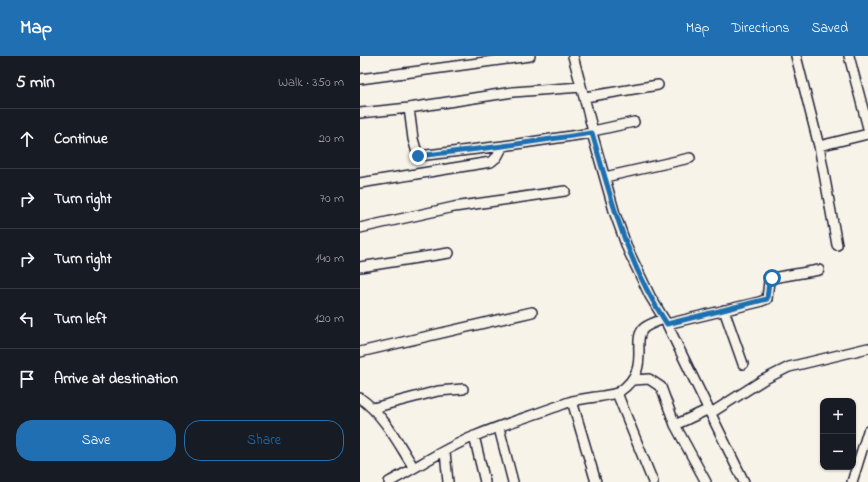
<!DOCTYPE html>
<meta charset="utf-8">
<style>
body{margin:0;font-family:"Indie Flower",sans-serif;background:#20242c;color:#f1f3f6}
.controls{position:absolute;right:12px;bottom:12px;display:grid;overflow:hidden;border-radius:8px;box-shadow:0 1px 3px #0004}
.controls button{width:36px;height:36px;display:grid;place-items:center;padding:0;border:0;border-bottom:1px solid #363941;background:#171b24;color:#f1f3f6;font:20px sans-serif}
.stop{position:absolute;width:12px;height:12px;margin:-9px;border:3px solid #1f6fb2;border-radius:50%;background:#fff}
.stop.end{background:#1f6fb2;border-color:#fff;box-shadow:0 1px 4px #0008}
.list{margin:0;padding:0;list-style:none}
h2{display:flex;justify-content:space-between;align-items:center;height:52px;margin:0;padding:0 16px;font-size:17px}
h2 small{font-size:13px;font-weight:400;color:#9ea1a6}
.list li{display:grid;grid-template-columns:26px 1fr auto;gap:12px;align-items:center;box-sizing:border-box;height:60px;padding:0 16px;border-top:1px solid #363941}
.list b{display:block;font-size:15px;white-space:nowrap}
.list em{font-size:13px;font-style:normal;color:#9ea1a6}
.actions{display:flex;gap:8px;padding:12px 16px}
.actions a{flex:1;padding:9px 0;border:1px solid #1f6fb2;border-radius:16px;text-align:center;font-size:14px;color:#1f6fb2}
.actions .main{background:#1f6fb2;color:#fff}
.icon{flex:none;width:22px;height:22px;fill:none;stroke:currentColor;stroke-width:2;stroke-linecap:round;stroke-linejoin:round}
.map{position:relative;flex:none;width:508px;height:426px;overflow:hidden}
header{display:flex;align-items:center;gap:24px;box-sizing:border-box;height:56px;padding:0 20px;background:#1f6fb2;color:#fff}
header strong{font-size:19px}
nav{display:flex;gap:22px;margin-inline-start:auto;font-size:14px}
main{display:flex}
aside{flex:1;background:#171b24}
.map>svg:first-child{display:block}
</style>
<header>
<strong>Map</strong>
<nav><a>Map</a><a>Directions</a><a>Saved</a></nav>
</header>
<main>
<aside>
<h2>5 min<small>Walk · 350 m</small></h2>
<ul class="list">
<li><svg class="icon" aria-label="ahead" viewBox="0 0 24 24"><path d="M12 20V5M6 11l6-6 6 6"/></svg><div><b>Continue</b></div><em>20 m</em></li>
<li><svg class="icon" aria-label="right" viewBox="0 0 24 24"><path d="M7 20v-9h11M14 6l5 5-5 5"/></svg><div><b>Turn right</b></div><em>70 m</em></li>
<li><svg class="icon" aria-label="right" viewBox="0 0 24 24"><path d="M7 20v-9h11M14 6l5 5-5 5"/></svg><div><b>Turn right</b></div><em>140 m</em></li>
<li><svg class="icon" aria-label="left" viewBox="0 0 24 24"><path d="M17 20v-9H6M10 6l-5 5 5 5"/></svg><div><b>Turn left</b></div><em>120 m</em></li>
<li><svg class="icon" aria-label="arrive" viewBox="0 0 24 24"><path d="M6 21V4h12l-3 4 3 4H6"/></svg><div><b>Arrive at destination</b></div></li>
</ul>
<div class="actions"><a class="main">Save</a><a>Share</a></div>
</aside>
<div class="map">
<svg width="508" height="426" viewBox="0 0 508 426">
<rect width="100%" height="100%" fill="#f7f3e8"/>
<filter id="ink" filterUnits="userSpaceOnUse"><feTurbulence type="fractalNoise" baseFrequency=".025" numOctaves="2"/><feDisplacementMap in="SourceGraphic" scale="8" xChannelSelector="R" yChannelSelector="G"/><feConvolveMatrix kernelMatrix="1 2 1 2 8 2 1 2 1" color-interpolation-filters="sRGB"/></filter>
<g filter="url(#ink)">
<g fill="none" stroke-linecap="round" stroke-linejoin="round">
<g stroke="#22223b" stroke-width="12">
<path id="street" d="M 213,0 L 233,75 L 232,77 L 255,158 L 268,194 L 290,240 L 307,268 L 384,426
M 436,0 L 459,90 L 477,189
M 489,0 L 508,72
M 0,23 L 170,0
M 225,41 L 298,29
M 49,52 L 53,83 L 58,100 L 143,90 L 232,77
M 0,57 L 49,52 L 153,36 L 221,31
M 233,75 L 274,66
M 459,90 L 508,78
M 245,121 L 330,102
M 0,127 L 131,106 L 137,101 L 143,90
M 0,172 L 94,151 L 205,135
M 0,211 L 89,197
M 364,254 L 383,308
M 307,268 L 399,246 L 407,243 L 409,225 L 412,222 L 459,214
M 0,296 L 172,256
M 273,324 L 289,323 L 301,331 L 315,369 L 346,426
M 257,337 L 293,426
M 0,342 C 25,360 38,387 54,412
M 212,345 L 236,426
M 13,352 L 78,335 L 103,333
M 351,357 L 403,324 L 429,311 L 508,292
M 315,369 L 349,353
M 139,372 L 153,426
M 114,380 L 125,426
M 85,396 L 88,426
M 29,426 C 57,411 85,392 115,380 C 145,367 178,358 209,346 C 220,342 253,340 259,336 C 293,313 270,285 284,272 C 289,268 298,265 304,263
M 492,426 L 508,375"/>
</g>
<use href="#street" stroke="#f7f3e8" stroke-width="9"/>
</g>
</g>
<g fill="none" stroke-linecap="round" stroke-linejoin="round" filter="url(#ink)">
<path stroke="#1f6fb2" stroke-width="5" d="M 58,100 L 143,90 L 232,77 C 252,145 267,208 307,268 L 407,243 L 409,225 L 412,222"/>
</g>
</svg>
<div class="controls">
<button>+</button>
<button>−</button>
</div>
<div class="stop" style="left:412px;top:222px"></div>
<div class="stop end" style="left:58px;top:100px"></div>
</div>
</main>
